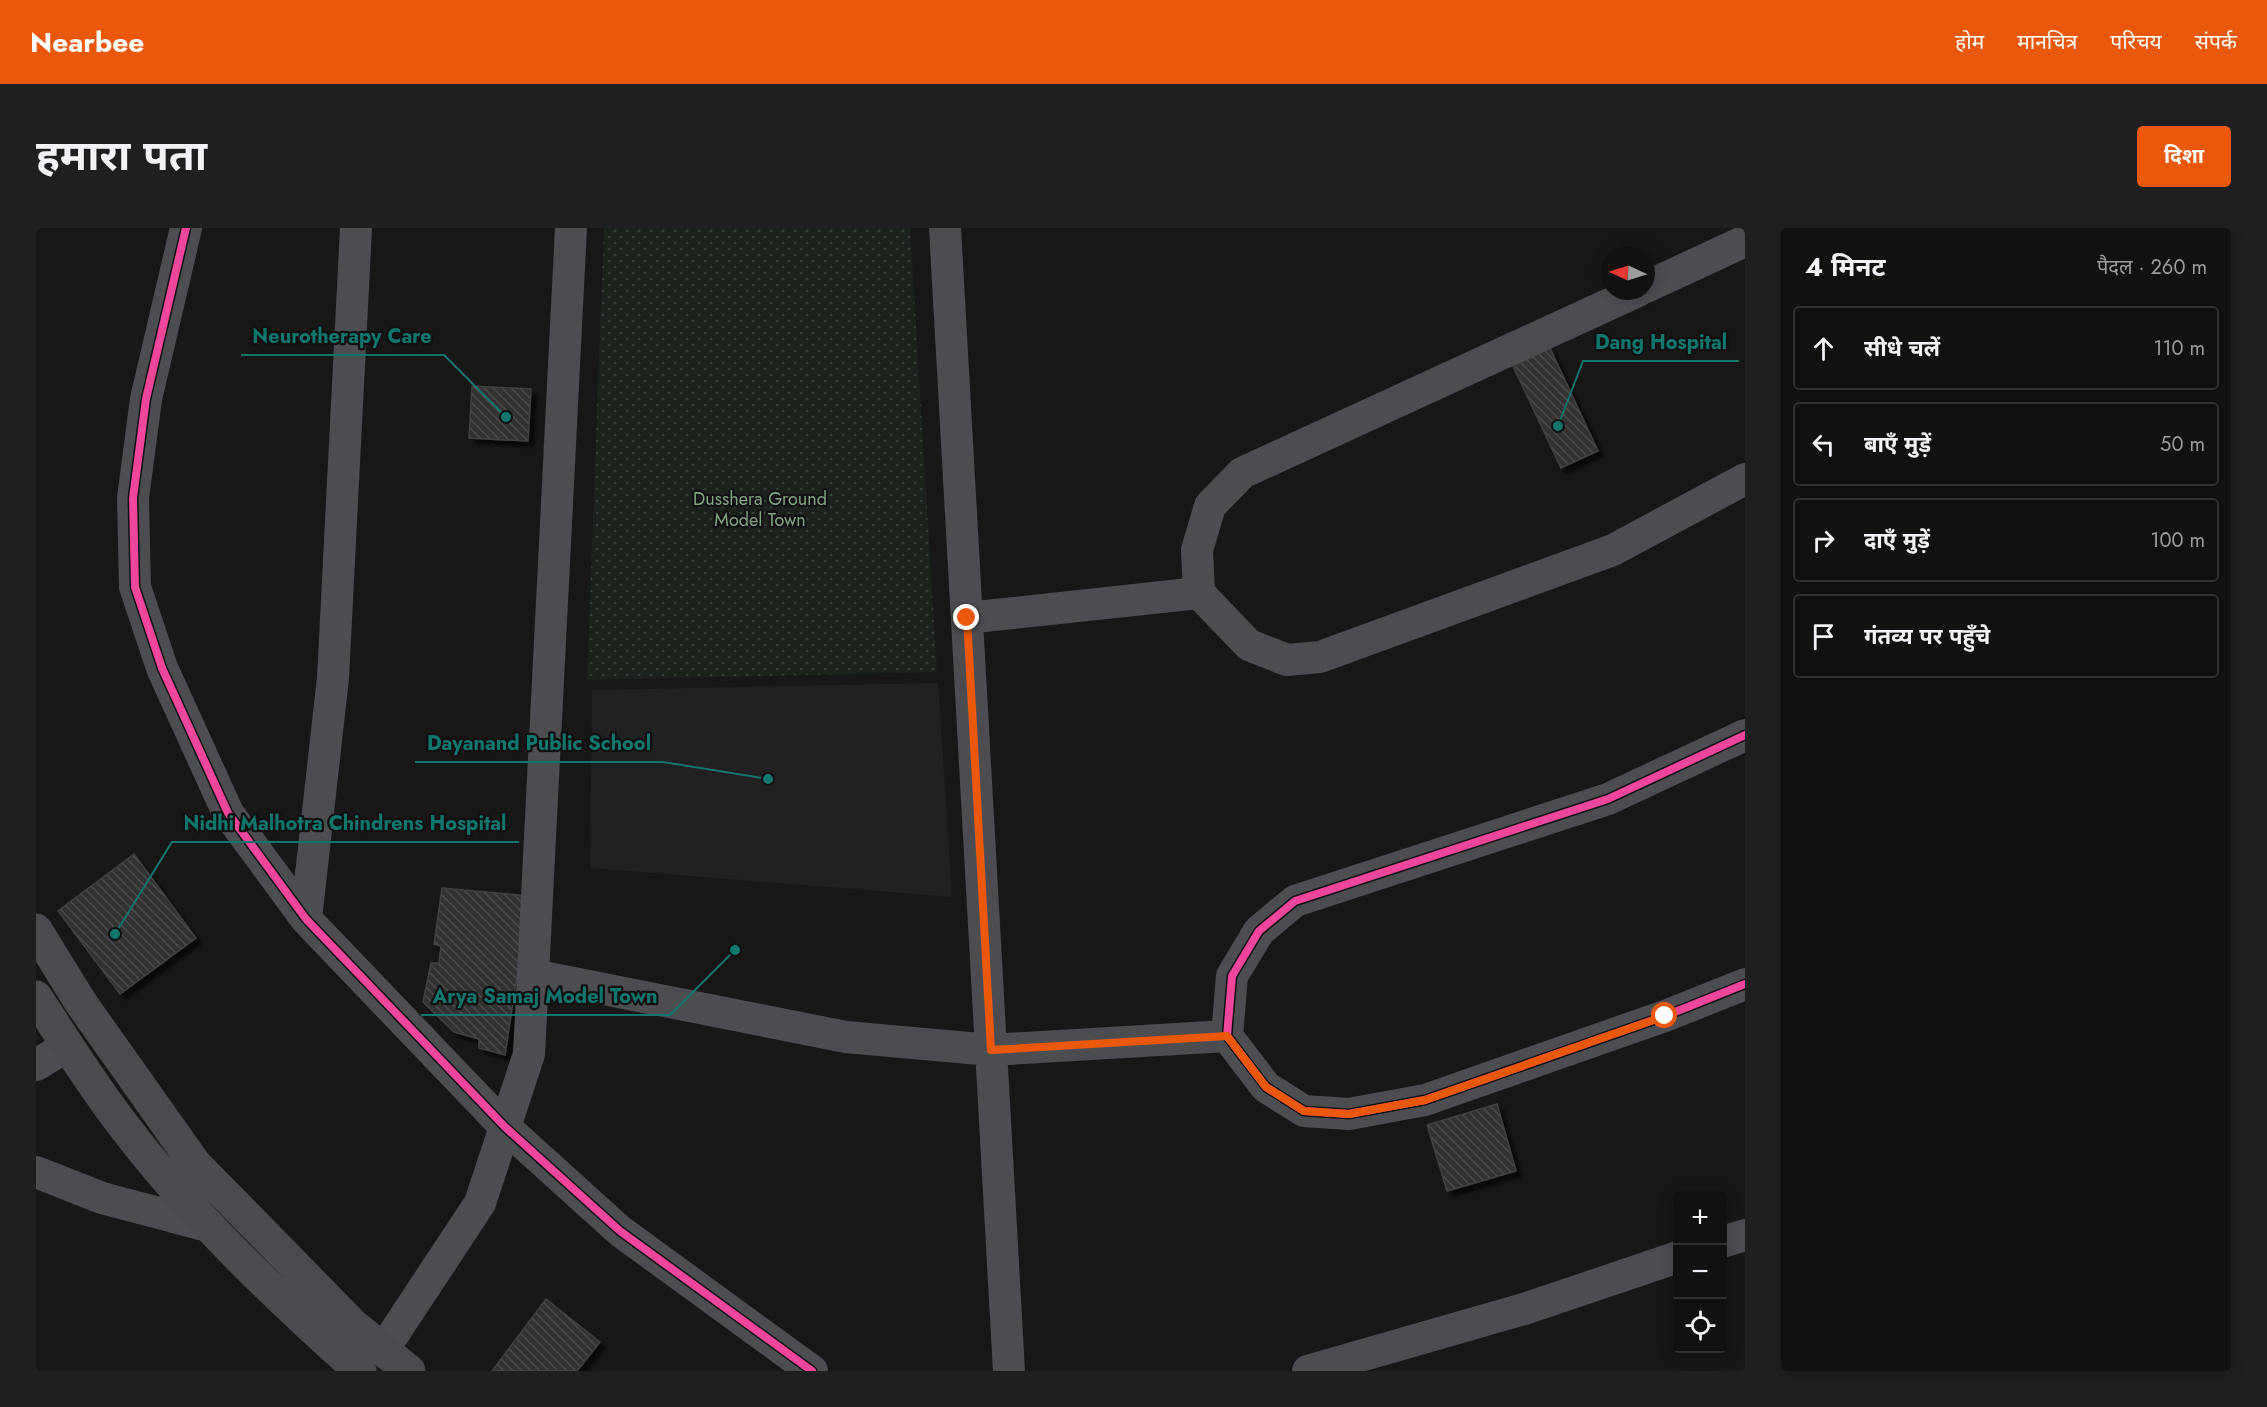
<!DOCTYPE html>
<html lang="hi">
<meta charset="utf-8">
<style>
body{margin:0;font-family:Jost,"Noto Sans Devanagari",sans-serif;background:#1e1f20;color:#f1f3f6}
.controls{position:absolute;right:18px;bottom:18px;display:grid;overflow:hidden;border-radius:6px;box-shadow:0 3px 15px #0003}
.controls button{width:54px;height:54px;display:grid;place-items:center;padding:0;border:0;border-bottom:2px solid #303132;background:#111112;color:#f1f3f6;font:30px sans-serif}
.compass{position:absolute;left:1565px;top:18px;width:54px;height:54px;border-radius:50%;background:#111112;box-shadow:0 3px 15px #0003;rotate:274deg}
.stop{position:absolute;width:18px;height:18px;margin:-14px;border:4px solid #ea580c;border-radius:50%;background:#fff}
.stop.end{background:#ea580c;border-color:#fff;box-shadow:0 2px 6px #0008}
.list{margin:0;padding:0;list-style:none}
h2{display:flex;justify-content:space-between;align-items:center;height:78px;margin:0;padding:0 24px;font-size:26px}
h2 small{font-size:20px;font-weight:400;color:#9c9d9f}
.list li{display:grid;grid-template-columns:39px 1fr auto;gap:18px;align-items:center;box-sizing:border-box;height:84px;margin:0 12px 12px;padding:0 12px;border:2px solid #303132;border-radius:6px}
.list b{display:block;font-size:22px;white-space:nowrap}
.list em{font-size:20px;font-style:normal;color:#9c9d9f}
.icon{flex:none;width:33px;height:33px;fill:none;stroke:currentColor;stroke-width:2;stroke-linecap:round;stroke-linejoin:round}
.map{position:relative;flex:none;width:1709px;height:1143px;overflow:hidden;border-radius:6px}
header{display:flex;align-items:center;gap:36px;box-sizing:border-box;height:84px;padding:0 30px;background:#ea580c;color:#fff}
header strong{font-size:28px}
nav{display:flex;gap:33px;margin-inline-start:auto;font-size:21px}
.intro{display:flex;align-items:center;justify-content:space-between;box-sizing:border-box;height:144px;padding:0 36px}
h1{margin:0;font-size:42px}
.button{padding:15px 27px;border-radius:6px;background:#ea580c;color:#fff;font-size:21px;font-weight:700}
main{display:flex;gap:36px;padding:0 36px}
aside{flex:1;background:#111112;border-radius:6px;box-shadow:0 3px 15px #0003}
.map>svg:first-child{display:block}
</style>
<header>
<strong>Nearbee</strong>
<nav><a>होम</a><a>मानचित्र</a><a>परिचय</a><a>संपर्क</a></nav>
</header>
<div class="intro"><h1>हमारा पता</h1><a class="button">दिशा</a></div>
<main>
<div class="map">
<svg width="1709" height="1143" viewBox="0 0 1709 1143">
<defs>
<pattern id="green-dots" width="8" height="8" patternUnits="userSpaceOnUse" patternTransform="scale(1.5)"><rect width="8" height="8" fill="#1b221c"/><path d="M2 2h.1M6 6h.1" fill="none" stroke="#39403b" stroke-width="1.8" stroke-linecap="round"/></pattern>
<pattern id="building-back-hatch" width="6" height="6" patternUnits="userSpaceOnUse" patternTransform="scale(1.5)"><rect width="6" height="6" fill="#303032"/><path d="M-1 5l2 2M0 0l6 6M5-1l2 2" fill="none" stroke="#4b4b4e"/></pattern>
<filter id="shadow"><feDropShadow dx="5.5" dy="5.5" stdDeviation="1.5" flood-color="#0009"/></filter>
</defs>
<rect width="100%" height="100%" fill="#171718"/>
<path fill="#212124" d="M 902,455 L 916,669 L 554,640 L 556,462 Z"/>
<path fill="url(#green-dots)" d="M 568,0 L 874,0 L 901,444 L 551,452 Z"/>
<path fill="url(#building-back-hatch)" stroke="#404144" stroke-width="1.5" filter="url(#shadow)" d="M 1514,120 L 1562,223 L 1525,240 L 1477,138 Z
M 436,158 L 495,161 L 492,213 L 433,210 Z
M 98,626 L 160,710 L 84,766 L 22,683 Z
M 406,660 L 493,668 L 469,827 L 443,820 L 443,811 L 418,804 L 387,774 L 395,735 L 403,735 L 405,718 L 398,716 Z
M 1461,876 L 1480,943 L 1411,963 L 1391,897 Z
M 510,1071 L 564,1114 L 541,1143 L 456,1143 Z"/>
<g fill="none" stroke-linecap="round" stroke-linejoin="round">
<path stroke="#4b4d51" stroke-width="32" d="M 150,0 L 110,171 L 97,270 L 99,359 L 126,440 L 192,585 L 270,691 L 469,899 L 584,1003 L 776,1143
M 909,0 L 973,1143
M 1610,59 L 1709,13
M 1602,63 L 1206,245 L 1174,278 L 1161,322 L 1163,365 L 1213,417 L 1251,432 L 1284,429 L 1577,322 L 1709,251
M 931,390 L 1163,365
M 1709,507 L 1572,571 L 1259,673 L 1223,703 L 1196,748 L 1191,808 L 1230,859 L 1268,883 L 1313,886 L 1389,872 L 1629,788 L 1709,756
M 270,691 L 297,450 L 320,0
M 497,747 L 810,809 L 955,822 L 1191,808
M 0,837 L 31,818
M 0,944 L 66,970 L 172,998
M 1686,1014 L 1709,1007
M 347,1122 L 444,975 L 493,826 L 535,0
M 1272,1143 L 1488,1081 L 1642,1029"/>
<path stroke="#4a4b4f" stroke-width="33" d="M 0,702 L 45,775 L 159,936 L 317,1097 L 373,1143
M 0,769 C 28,812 56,857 87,897 C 156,988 239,1067 324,1143"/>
<g stroke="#111114" stroke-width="11">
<path id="cycleway" d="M 150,0 L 110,171 L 97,270 L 99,359 L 126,440 L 192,585 L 270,691 L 469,899 L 584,1003 L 776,1143
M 1709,507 L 1572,571 L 1259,673 L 1223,703 L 1196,748 L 1191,808 L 1230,859 L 1268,883 L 1313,886 L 1389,872 L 1629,788 L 1709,756"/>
</g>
<use href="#cycleway" stroke="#ed469a" stroke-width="8"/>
</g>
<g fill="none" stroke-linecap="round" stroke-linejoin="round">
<path stroke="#ea580c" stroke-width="8" d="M 931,390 L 955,822 L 1191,808 L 1230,859 L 1268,883 L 1313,886 L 1389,872 L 1629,788"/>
</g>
<g text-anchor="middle" stroke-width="4.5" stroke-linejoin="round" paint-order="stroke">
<g font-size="18" fill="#7ea57f" stroke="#111114">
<text x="724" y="277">Dusshera Ground<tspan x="724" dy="21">Model Town</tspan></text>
</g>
</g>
<path fill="none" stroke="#0f766e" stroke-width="2" d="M470 189L408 127H205M1522 198L1547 133H1703M732 551L627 534H379M79 706L136 614H483M699 722L634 787H385"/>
<g fill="#0f766e" stroke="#111114" stroke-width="2">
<circle cx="470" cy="189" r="6"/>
<circle cx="1522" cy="198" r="6"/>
<circle cx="732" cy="551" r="6"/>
<circle cx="79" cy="706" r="6"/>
<circle cx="699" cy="722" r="6"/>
</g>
<g font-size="20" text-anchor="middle" font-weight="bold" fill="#0f766e" stroke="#111114" stroke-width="4.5" stroke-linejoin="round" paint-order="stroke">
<text x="306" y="115">Neurotherapy Care</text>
<text x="1625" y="121">Dang Hospital</text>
<text x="503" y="522">Dayanand Public School</text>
<text x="309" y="602">Nidhi Malhotra Chindrens Hospital</text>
<text x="509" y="775">Arya Samaj Model Town</text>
</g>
</svg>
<div class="controls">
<button>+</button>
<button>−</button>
<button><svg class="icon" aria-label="locate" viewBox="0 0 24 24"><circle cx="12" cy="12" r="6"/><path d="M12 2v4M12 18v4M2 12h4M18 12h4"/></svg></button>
</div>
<svg class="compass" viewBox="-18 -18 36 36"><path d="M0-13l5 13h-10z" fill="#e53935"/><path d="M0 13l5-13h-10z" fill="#9c9d9f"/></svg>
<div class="stop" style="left:1629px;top:788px"></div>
<div class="stop end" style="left:931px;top:390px"></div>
</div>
<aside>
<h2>4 मिनट<small>पैदल · 260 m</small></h2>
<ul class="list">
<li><svg class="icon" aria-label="ahead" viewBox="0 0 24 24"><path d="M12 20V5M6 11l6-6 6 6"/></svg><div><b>सीधे चलें</b></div><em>110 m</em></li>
<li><svg class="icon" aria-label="left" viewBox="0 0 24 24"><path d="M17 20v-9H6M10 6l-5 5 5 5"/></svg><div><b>बाएँ मुड़ें</b></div><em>50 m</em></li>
<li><svg class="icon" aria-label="right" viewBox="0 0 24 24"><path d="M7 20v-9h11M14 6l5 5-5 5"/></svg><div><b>दाएँ मुड़ें</b></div><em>100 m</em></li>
<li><svg class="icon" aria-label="arrive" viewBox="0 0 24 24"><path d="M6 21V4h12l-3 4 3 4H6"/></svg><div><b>गंतव्य पर पहुँचे</b></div></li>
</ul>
</aside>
</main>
